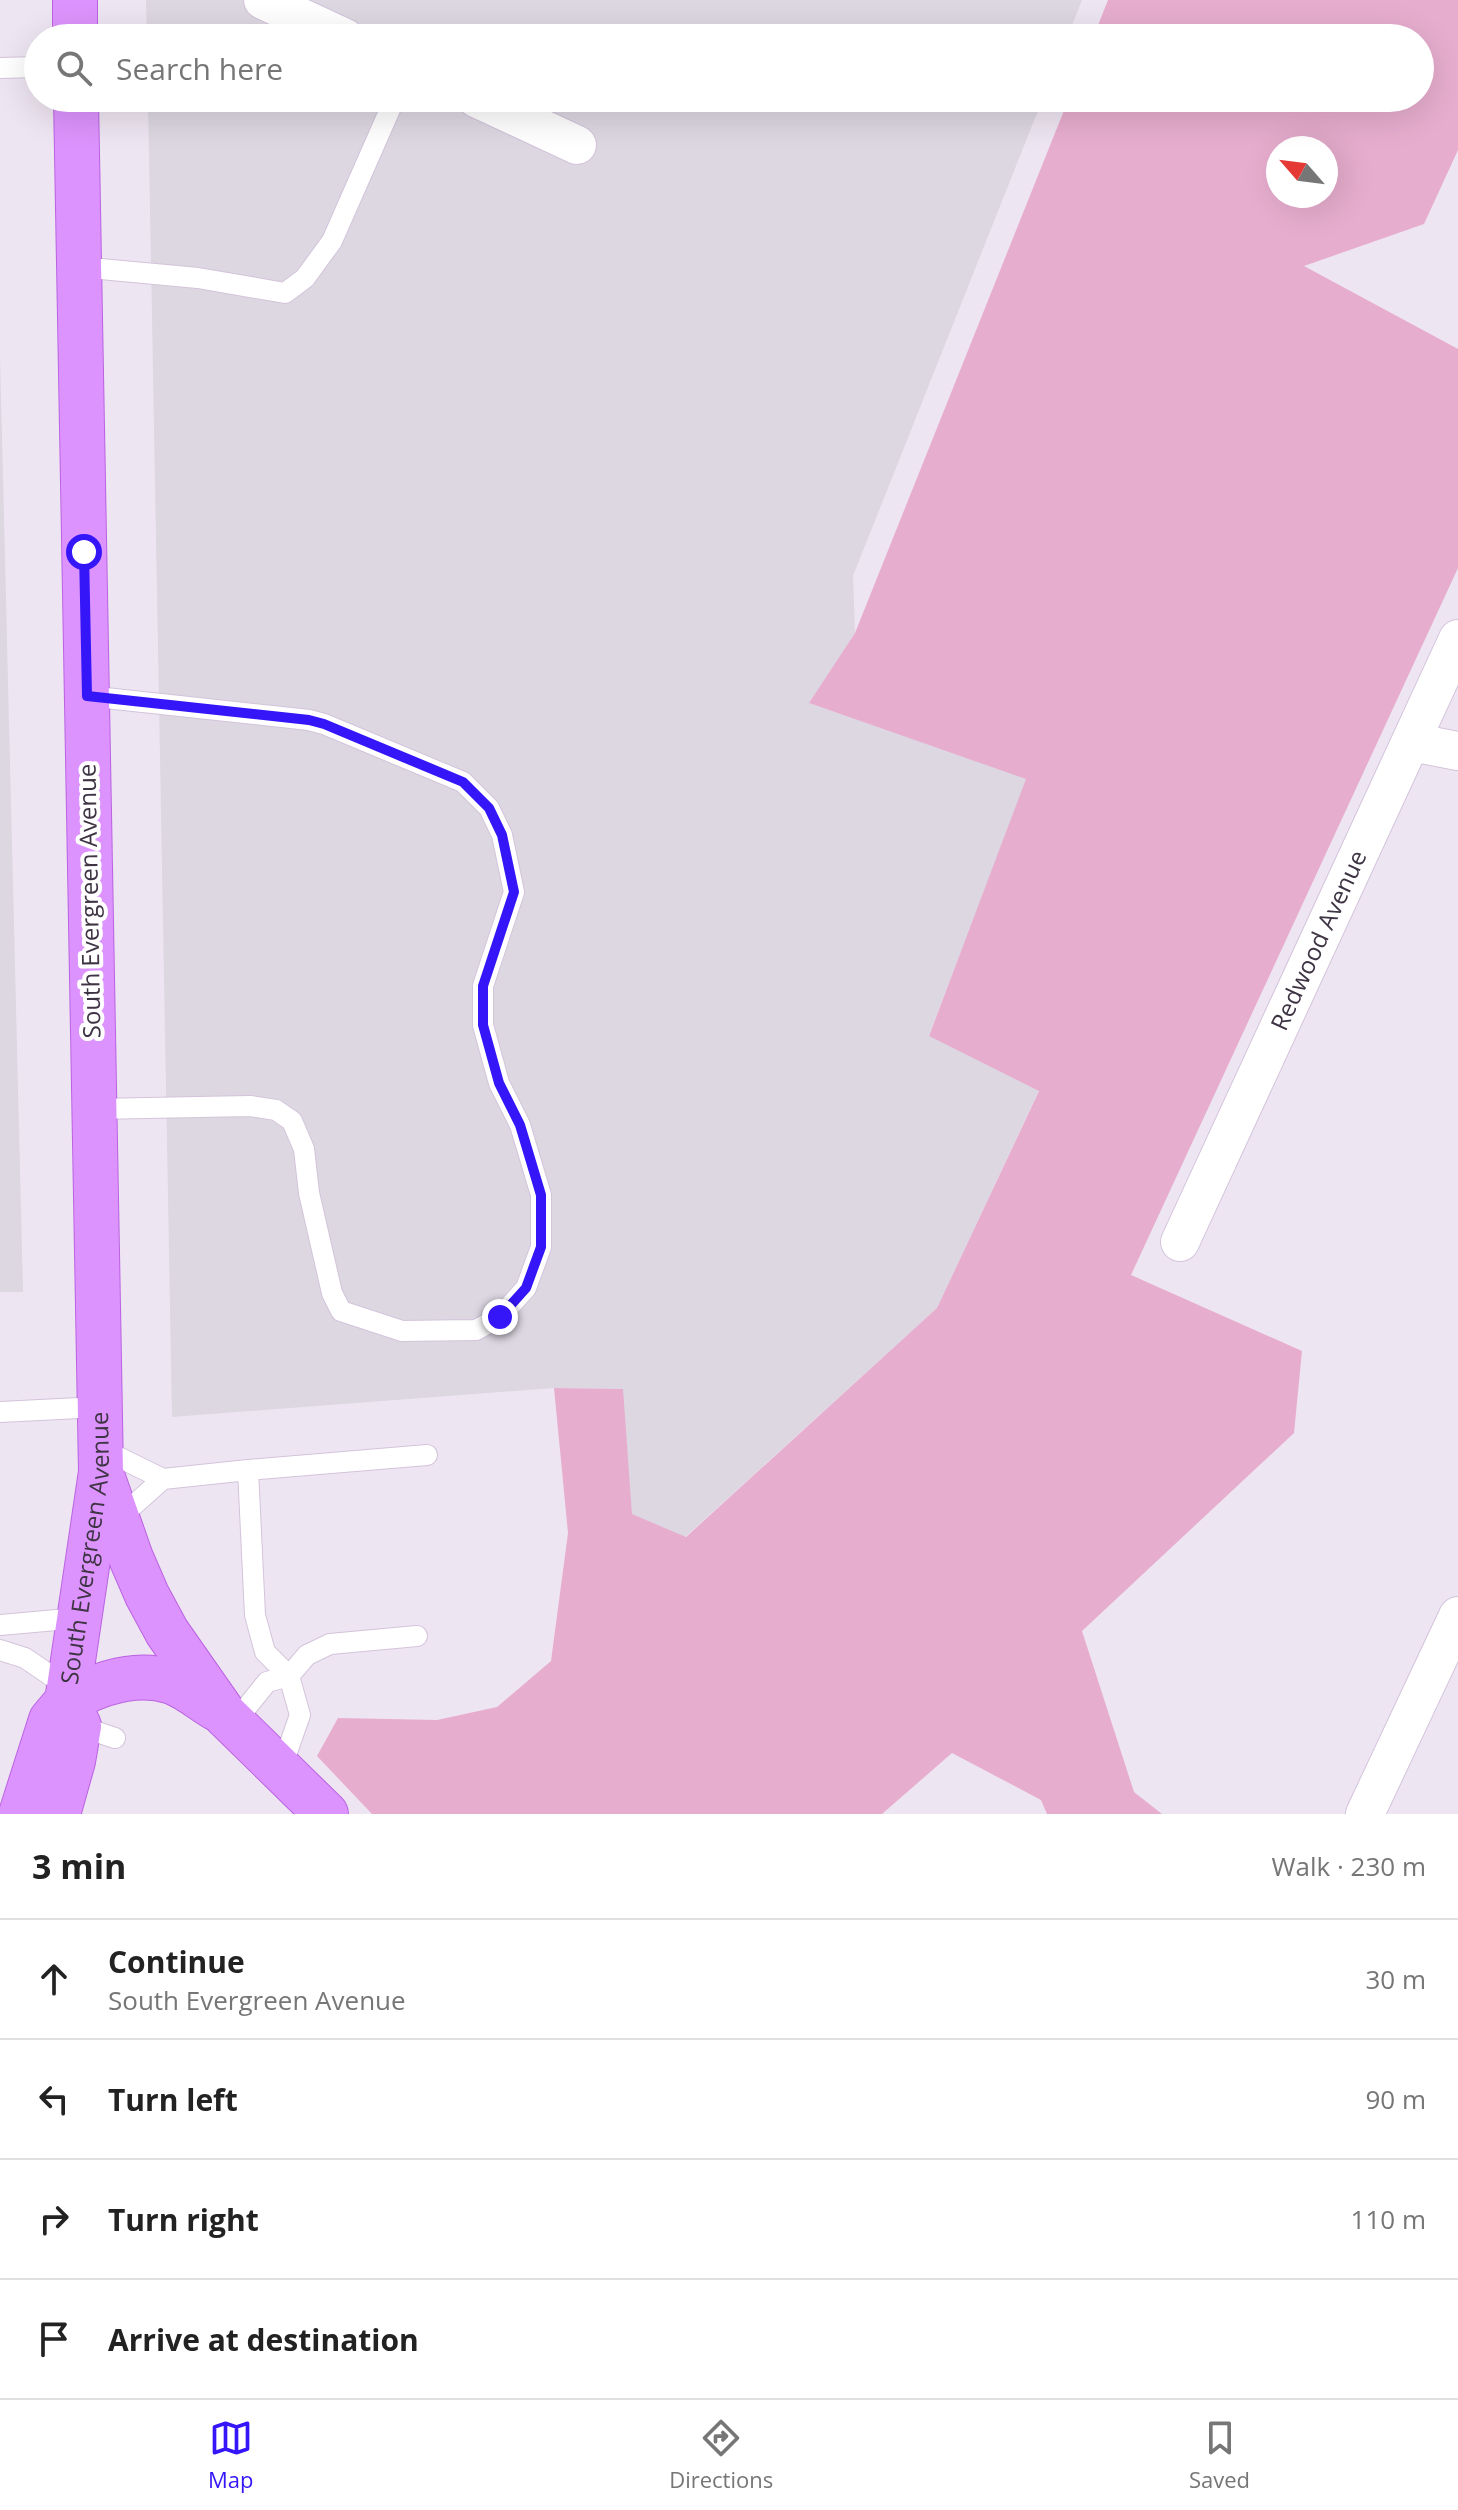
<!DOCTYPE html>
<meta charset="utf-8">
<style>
body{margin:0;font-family:"Open Sans",sans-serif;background:#f2f2f2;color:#222}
.compass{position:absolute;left:1266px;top:136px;width:72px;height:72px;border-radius:50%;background:#fff;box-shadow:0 8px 32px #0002;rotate:298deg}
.stop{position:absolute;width:24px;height:24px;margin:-18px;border:6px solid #3416f8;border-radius:50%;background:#fff}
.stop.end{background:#3416f8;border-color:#fff;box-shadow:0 2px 8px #0008}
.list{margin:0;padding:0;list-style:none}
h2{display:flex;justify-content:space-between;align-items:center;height:104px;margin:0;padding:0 32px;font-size:34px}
h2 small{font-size:26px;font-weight:400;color:#767676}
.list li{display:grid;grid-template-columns:52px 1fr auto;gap:24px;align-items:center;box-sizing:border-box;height:120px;padding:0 32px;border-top:2px solid #e0e0e0}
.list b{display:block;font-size:30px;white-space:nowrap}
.list p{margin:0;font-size:26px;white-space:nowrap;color:#767676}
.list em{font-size:26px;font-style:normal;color:#767676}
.icon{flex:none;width:44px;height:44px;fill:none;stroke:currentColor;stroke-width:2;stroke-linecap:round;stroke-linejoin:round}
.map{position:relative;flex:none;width:1458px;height:1814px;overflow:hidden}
.search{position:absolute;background:#fff;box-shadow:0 8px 32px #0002;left:24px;right:24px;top:24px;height:88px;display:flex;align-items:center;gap:20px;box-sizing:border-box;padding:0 28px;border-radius:44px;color:#767676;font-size:30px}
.sheet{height:584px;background:#fff}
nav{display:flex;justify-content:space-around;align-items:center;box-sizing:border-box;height:112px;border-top:2px solid #e0e0e0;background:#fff;font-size:22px;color:#767676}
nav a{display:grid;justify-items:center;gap:4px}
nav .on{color:#3416f8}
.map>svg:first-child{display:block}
</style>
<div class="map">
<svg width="1458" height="1814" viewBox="0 0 1458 1814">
<rect width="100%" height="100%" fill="#eee5f2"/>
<path fill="#dcd7e1" d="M 146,0 L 1082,0 L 1067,38 L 147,38 Z
M 148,98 L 1043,98 L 853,576 L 855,633 L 809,703 L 1027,779 L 929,1035 L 1039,1090 L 937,1308 L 685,1537 L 632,1514 L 622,1389 L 554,1388 L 172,1417 Z
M 0,356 L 23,1292 L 0,1292 Z"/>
<path fill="#e7adce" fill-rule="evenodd" d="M 1108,0 L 1458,0 L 1458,150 L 1424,224 L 1304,266 L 1458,349 L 1458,568 L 1131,1275 L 1302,1351 L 1294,1433 L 1082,1631 L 1134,1792 L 1162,1814 L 1047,1814 L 1041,1800 L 952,1753 L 882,1814 L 372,1814 L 317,1756 L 338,1718 L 437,1720 L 497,1707 L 551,1661 L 568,1533 L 554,1388 L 623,1389 L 632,1514 L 686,1537 L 937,1308 L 1039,1091 L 929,1036 L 1026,779 L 809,703 L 855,633 L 1069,98 L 1420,98 L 1420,38 L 1093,38 ZM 1278,148 L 1326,148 L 1326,196 L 1278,196 Z"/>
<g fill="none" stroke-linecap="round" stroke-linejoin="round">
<g stroke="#d3c4db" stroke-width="22">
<path id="lane" d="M 0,68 L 38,67
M 79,267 L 198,278 L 285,293 L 305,278 L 332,241 L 395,98
M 87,696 L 309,720 L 324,724 L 463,782 L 489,808 L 502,835 L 514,892 L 483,986 L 483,1025 L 499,1083 L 520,1125 L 541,1195 L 541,1247 L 526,1288 L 500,1317 L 476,1330 L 402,1331 L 341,1311 L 332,1293 L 309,1193 L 304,1149 L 292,1121 L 276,1110 L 250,1106 L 95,1109
M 0,1412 L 99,1407
M 100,1448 L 163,1479 L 248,1470
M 118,1519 L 163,1479
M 0,1625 L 79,1618
M 0,1650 L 25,1658 L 69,1688
M 234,1723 L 267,1682 L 289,1676 L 307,1655 L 330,1644 L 417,1636
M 79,1726 L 115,1738
M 281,1769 L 300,1715 L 289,1676 L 265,1652 L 255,1615 L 248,1470 L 427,1455"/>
</g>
<g stroke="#d3c4db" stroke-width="40">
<g id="street">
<path d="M 263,0 L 345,38"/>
<path d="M 476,98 L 577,145"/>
<path d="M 1411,742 L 1458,751"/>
<path id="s1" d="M 1180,1242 L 1458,639"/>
<path d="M 1365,1814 L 1458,1616"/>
</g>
</g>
<g stroke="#ba63e2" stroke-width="46">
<g id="primary">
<path d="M 75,0 L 75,38"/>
<path d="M 103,1478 L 131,1558 L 147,1595 L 167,1632 L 225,1715 L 326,1814"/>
<path d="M 67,1701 C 99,1683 136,1670 172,1682 C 188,1688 203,1701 217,1709"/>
<path id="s2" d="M 21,1814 L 51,1720 L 67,1701 L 101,1472 L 76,98"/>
<path d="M 58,1814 L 73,1761 L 79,1726 L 67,1701"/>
</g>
</g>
<use href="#lane" stroke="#fff" stroke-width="20"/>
<use href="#street" stroke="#fff" stroke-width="38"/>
<use href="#primary" stroke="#dd93fd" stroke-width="44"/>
</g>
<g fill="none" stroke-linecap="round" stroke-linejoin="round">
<path stroke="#3416f8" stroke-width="10" d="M 84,552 L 87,696 L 309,720 L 324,724 L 463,782 L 489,808 L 502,835 L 514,892 L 483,986 L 483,1025 L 499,1083 L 520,1125 L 541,1195 L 541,1247 L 526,1288 L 500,1317"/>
</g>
<g text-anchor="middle" stroke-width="8" stroke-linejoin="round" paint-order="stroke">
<g font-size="24" fill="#3e3444" stroke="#fff">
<text transform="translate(90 901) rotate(-91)" y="8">South Evergreen Avenue</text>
<text dy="8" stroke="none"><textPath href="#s1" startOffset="332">Redwood Avenue</textPath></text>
<text dy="8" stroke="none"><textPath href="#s2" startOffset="278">South Evergreen Avenue</textPath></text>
</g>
</g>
</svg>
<svg class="compass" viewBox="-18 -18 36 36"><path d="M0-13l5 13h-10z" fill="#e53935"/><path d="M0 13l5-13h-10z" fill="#767676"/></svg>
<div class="stop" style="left:84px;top:552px"></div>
<div class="stop end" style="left:500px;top:1317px"></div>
<div class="search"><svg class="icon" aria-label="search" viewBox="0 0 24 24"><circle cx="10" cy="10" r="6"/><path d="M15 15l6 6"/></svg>Search here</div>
</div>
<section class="sheet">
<h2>3 min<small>Walk · 230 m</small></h2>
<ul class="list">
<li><svg class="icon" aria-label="ahead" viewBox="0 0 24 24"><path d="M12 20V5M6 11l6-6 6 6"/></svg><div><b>Continue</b><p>South Evergreen Avenue</p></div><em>30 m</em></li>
<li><svg class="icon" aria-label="left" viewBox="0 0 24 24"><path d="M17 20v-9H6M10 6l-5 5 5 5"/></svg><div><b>Turn left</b></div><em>90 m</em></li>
<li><svg class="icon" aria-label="right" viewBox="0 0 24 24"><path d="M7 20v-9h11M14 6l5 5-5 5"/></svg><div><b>Turn right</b></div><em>110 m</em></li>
<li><svg class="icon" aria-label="arrive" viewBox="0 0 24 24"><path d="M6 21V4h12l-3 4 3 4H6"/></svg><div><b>Arrive at destination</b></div></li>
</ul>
</section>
<nav>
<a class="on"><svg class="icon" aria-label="map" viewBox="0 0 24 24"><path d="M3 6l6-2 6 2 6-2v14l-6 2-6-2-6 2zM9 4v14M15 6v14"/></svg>Map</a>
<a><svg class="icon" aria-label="directions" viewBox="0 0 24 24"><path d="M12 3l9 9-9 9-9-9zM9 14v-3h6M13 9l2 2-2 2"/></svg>Directions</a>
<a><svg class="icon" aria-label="saved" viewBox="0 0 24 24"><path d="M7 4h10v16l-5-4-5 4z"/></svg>Saved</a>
</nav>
